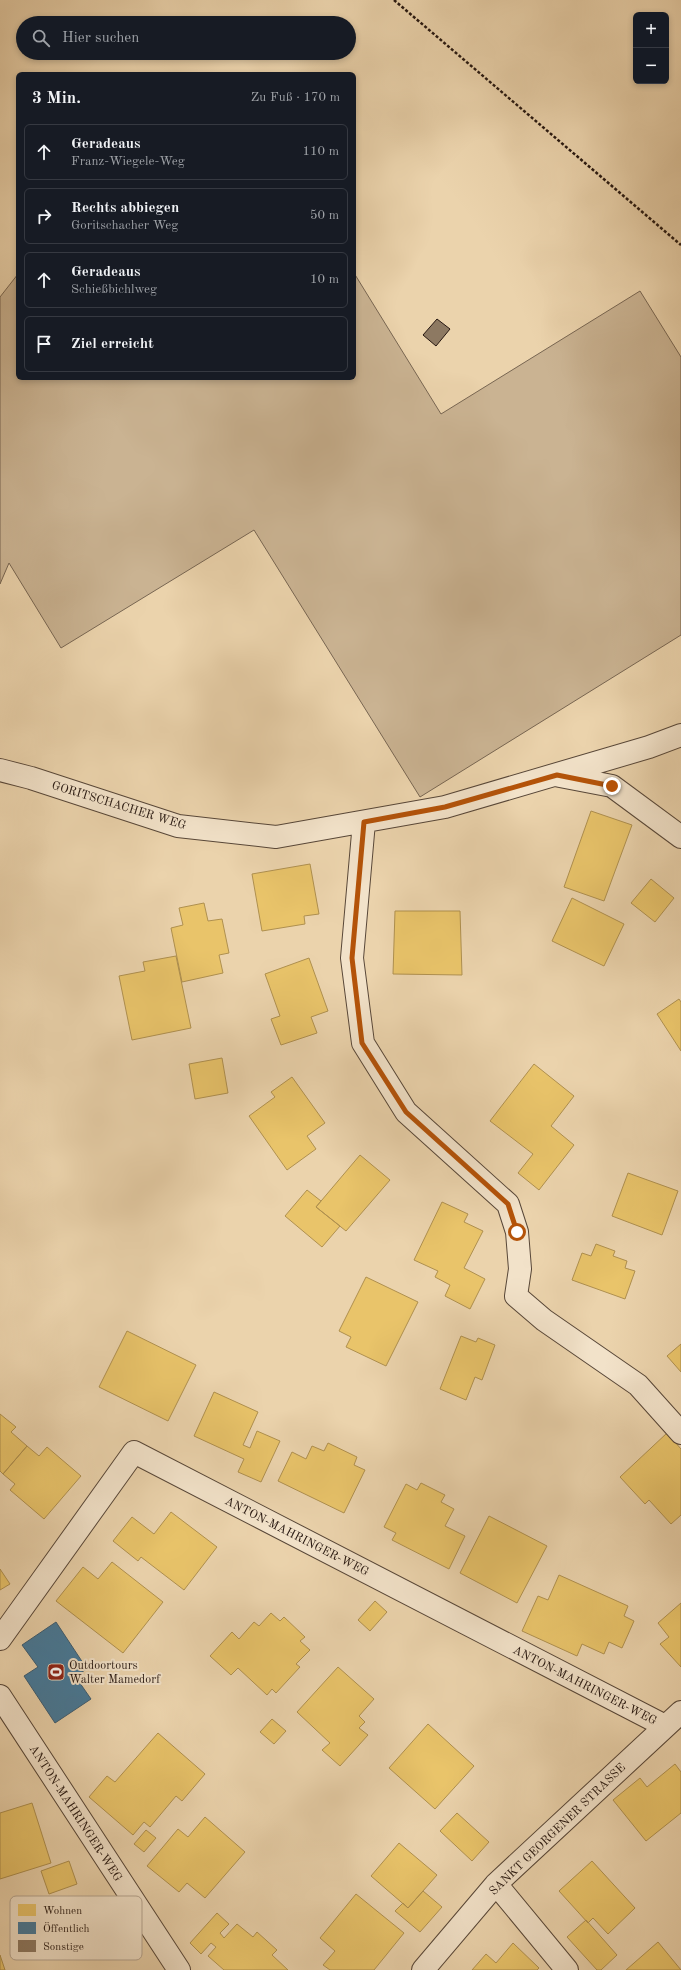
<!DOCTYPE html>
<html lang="de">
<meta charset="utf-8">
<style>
body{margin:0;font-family:"Old Standard TT",serif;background:#242831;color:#f1f3f6}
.controls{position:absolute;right:12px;top:12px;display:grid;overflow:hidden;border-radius:6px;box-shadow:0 2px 6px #0003}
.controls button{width:36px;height:36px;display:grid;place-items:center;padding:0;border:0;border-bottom:1px solid #363941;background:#171b24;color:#f1f3f6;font:20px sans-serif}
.stop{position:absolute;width:12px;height:12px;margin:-9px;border:3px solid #b45309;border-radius:50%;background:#fff}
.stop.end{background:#b45309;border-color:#fff;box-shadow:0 1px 4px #0008}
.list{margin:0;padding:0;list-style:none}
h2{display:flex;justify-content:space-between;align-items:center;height:52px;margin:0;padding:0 16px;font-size:17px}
h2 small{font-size:13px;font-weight:400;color:#9ea1a6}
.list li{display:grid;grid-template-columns:26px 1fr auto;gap:12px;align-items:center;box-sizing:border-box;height:56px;margin:0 8px 8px;padding:0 8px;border:1px solid #363941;border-radius:6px}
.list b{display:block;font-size:15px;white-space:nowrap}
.list p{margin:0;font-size:13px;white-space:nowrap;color:#9ea1a6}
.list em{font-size:13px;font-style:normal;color:#9ea1a6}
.icon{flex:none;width:22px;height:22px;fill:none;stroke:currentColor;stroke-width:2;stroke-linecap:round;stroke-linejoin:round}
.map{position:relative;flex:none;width:681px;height:1970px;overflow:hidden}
.search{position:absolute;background:#171b24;box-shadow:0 2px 6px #0003;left:16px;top:16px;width:340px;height:44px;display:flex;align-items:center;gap:10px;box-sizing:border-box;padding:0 14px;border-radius:22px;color:#9ea1a6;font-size:15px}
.panel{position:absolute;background:#171b24;box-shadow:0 2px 6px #0003;left:16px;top:72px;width:340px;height:308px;border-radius:6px}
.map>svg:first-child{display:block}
</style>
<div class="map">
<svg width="681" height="1970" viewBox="0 0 681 1970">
<rect width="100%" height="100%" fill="#ebd3ac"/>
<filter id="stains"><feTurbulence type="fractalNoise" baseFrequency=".005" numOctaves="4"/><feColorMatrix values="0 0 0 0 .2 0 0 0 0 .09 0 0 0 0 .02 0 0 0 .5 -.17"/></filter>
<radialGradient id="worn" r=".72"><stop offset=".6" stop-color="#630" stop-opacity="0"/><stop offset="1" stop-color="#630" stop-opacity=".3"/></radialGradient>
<path fill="#cab392" stroke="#786652" d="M 354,273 L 441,414 L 640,291 L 681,357 L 681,635 L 420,797 L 254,530 L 61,648 L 9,563 L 0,584 L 0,297 L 18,274 L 18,378 L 354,378 Z"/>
<path fill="#e9c46a" stroke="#af904f" d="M 591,811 L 632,825 L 604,901 L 564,887 Z
M 310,864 L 319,914 L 304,916 L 305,924 L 262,931 L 252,874 Z
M 651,879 L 674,898 L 655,922 L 631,903 Z
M 572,898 L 624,924 L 604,966 L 552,941 Z
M 204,903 L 208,921 L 222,919 L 229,953 L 219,955 L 223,973 L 182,982 L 171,928 L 183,925 L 179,908 Z
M 395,911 L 460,911 L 462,975 L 393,974 Z
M 176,956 L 191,1028 L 132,1040 L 119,976 L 145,971 L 143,962 Z
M 309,958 L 328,1011 L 311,1017 L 317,1033 L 281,1045 L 271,1019 L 280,1016 L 265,974 Z
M 679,999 L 681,1002 L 681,1051 L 657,1014 Z
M 222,1058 L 228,1093 L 195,1099 L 189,1064 Z
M 534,1064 L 574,1096 L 551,1126 L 574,1145 L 539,1190 L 518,1173 L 533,1154 L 490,1121 Z
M 292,1077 L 325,1123 L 307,1136 L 316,1149 L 287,1170 L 249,1116 L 275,1097 L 271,1092 Z
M 360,1155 L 390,1180 L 346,1231 L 316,1207 Z
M 628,1173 L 678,1191 L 662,1235 L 612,1216 Z
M 307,1190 L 321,1201 L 316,1207 L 340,1226 L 322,1247 L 285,1216 Z
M 442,1202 L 468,1214 L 464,1222 L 483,1231 L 464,1268 L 485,1279 L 470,1309 L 445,1296 L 450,1285 L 435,1277 L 438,1271 L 414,1260 Z
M 596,1244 L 615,1251 L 613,1256 L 627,1261 L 625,1268 L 635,1271 L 625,1299 L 572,1280 L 582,1253 L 591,1256 Z
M 366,1277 L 418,1302 L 386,1366 L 346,1347 L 351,1337 L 339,1331 Z
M 127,1331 L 196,1365 L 168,1421 L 99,1387 Z
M 461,1336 L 476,1342 L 478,1338 L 495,1345 L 482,1380 L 475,1377 L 466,1400 L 440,1389 Z
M 681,1344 L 681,1372 L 667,1356 Z
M 214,1392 L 258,1412 L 243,1445 L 250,1448 L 257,1431 L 280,1441 L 261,1482 L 238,1472 L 244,1459 L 194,1436 Z
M 0,1414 L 16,1427 L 11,1432 L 27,1446 L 3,1474 L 0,1471 Z
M 667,1433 L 681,1449 L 681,1515 L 671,1524 L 649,1500 L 645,1504 L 620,1477 Z
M 328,1443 L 357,1457 L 354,1465 L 365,1470 L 344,1513 L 278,1481 L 292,1452 L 306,1459 L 312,1446 L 324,1451 Z
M 27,1446 L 39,1456 L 47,1447 L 81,1476 L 44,1519 L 10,1490 L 15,1484 L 3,1474 Z
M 421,1483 L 445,1495 L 441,1502 L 454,1509 L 445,1526 L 465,1536 L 449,1569 L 392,1540 L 396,1533 L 384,1527 L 406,1484 L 417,1490 Z
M 171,1512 L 217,1547 L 184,1590 L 141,1557 L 138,1561 L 113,1541 L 132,1517 L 154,1534 Z
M 489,1516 L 547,1546 L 517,1603 L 460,1573 Z
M 112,1562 L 163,1602 L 123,1653 L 56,1601 L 83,1567 L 98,1579 Z
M 0,1569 L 10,1584 L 0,1590 Z
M 559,1575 L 628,1606 L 624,1616 L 634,1621 L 622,1648 L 609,1642 L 604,1654 L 582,1644 L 577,1656 L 522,1631 L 538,1596 L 548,1600 Z
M 375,1601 L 387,1612 L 370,1631 L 358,1620 Z
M 681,1603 L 681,1667 L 660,1644 L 669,1637 L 658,1623 Z
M 271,1613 L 280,1621 L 284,1617 L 305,1637 L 300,1641 L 310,1650 L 296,1664 L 300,1667 L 276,1693 L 272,1689 L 267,1695 L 238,1668 L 231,1675 L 210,1656 L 232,1632 L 239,1639 L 254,1622 L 259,1626 Z
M 338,1667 L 374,1699 L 359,1716 L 365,1722 L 359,1728 L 368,1735 L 340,1766 L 322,1750 L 330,1743 L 297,1712 Z
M 272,1719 L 286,1731 L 274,1744 L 260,1732 Z
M 428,1724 L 474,1766 L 435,1809 L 389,1768 Z
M 158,1733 L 205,1774 L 182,1801 L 176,1796 L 150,1827 L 144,1822 L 133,1835 L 89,1797 L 107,1776 L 115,1782 Z
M 675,1764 L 681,1772 L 681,1813 L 646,1841 L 613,1800 L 640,1778 L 647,1787 Z
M 32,1803 L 51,1863 L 0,1879 L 0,1813 Z
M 457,1813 L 489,1842 L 472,1861 L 440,1831 Z
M 205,1817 L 245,1852 L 205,1898 L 187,1883 L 179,1892 L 147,1866 L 178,1829 L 188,1837 Z
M 146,1830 L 156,1838 L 144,1852 L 134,1844 Z
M 399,1843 L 437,1875 L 408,1908 L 371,1876 Z
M 69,1861 L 77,1884 L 49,1894 L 41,1871 Z
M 592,1861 L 635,1908 L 608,1934 L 593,1918 L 588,1923 L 559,1891 Z
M 423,1891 L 442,1907 L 420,1932 L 395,1911 L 403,1903 L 408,1908 Z
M 356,1894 L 404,1933 L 374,1970 L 330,1970 L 323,1965 L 335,1951 L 320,1938 Z
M 217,1913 L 229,1924 L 220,1933 L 224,1938 L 237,1924 L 253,1937 L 257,1932 L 277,1950 L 272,1955 L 288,1970 L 224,1970 L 208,1956 L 216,1947 L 211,1943 L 201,1954 L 190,1943 Z
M 586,1920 L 617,1955 L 601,1970 L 597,1970 L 567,1937 Z
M 658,1942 L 681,1970 L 626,1970 Z
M 513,1943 L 539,1968 L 537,1970 L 472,1970 L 486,1954 L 496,1963 Z
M 0,1955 L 5,1970 L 0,1970 Z"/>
<path fill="#457b9d" stroke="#3c5d73" d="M 56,1622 L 87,1669 L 75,1676 L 91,1699 L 55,1723 L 24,1676 L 38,1667 L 22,1645 Z"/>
<path fill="#8d7962" stroke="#271811" d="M 437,319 L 450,329 L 436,346 L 423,335 Z"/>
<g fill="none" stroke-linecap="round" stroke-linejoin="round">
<g stroke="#584738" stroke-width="24">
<path id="minor" d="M 0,770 L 31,778 L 178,826 L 276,837 L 445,807 L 649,747 L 681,735
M 560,776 L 612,786 L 681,837
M 364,822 L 352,958 L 363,1043 L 406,1112 L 508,1204 L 517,1232 L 520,1269 L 516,1296 L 544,1320 L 638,1385 L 681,1433
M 0,1639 L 134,1452 L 665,1726
M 0,1696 L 179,1970
M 496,1884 L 567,1970
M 423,1970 L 496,1884 L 681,1712"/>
</g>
<path stroke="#271811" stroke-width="2.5" stroke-dasharray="3 2" stroke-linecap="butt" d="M 394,0 L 681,245"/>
<use href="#minor" stroke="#f2e2c9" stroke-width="22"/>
</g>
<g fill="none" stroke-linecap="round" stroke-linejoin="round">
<path stroke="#b45309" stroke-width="5" d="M 517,1232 L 508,1204 L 406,1112 L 362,1043 L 352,958 L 364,822 L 445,807 L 557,775 L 612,786"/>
</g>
<defs>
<g id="stadium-square" transform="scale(0.9)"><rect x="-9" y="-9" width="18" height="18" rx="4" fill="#8f2418" stroke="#f2e2c9"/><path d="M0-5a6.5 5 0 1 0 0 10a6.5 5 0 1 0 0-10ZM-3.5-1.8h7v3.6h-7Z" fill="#fff"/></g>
</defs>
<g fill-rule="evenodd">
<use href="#stadium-square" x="56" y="1672"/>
</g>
<g text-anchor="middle" stroke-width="4" stroke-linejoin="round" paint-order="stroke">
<g font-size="12" fill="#271811" stroke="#f2e2c9">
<text transform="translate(119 805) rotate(17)" y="4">GORITSCHACHER WEG</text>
<text transform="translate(297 1536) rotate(27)" y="4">ANTON-MAHRINGER-WEG</text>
<text transform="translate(585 1685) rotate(27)" y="4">ANTON-MAHRINGER-WEG</text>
<text transform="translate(76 1813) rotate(57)" y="4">ANTON-MAHRINGER-WEG</text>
<text transform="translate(557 1829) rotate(-44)" y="4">SANKT GEORGENER STRASSE</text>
</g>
<g font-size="12" fill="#271811" stroke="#f2e2c9" text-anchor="start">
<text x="69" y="1669">Outdoortours<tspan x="69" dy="14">Walter Mamedorf</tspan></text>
</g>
</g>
<rect x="10" y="1896" width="132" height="64" rx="6" fill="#f2e2c9" stroke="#b5a592" stroke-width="1"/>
<rect x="18" y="1904" width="18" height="12" fill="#e9c46a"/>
<rect x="18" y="1922" width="18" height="12" fill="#457b9d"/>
<rect x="18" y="1940" width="18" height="12" fill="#8d7962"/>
<g font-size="11" fill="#271811">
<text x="43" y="1914">Wohnen</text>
<text x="43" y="1932">Öffentlich</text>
<text x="43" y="1950">Sonstige</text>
</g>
<rect width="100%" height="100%" filter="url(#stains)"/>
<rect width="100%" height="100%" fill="url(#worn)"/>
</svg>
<div class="controls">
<button>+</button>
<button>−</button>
</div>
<div class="stop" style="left:517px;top:1232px"></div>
<div class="stop end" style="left:612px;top:786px"></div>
<div class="search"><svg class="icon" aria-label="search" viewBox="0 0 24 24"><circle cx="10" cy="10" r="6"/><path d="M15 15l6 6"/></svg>Hier suchen</div>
<section class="panel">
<h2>3 Min.<small>Zu Fuß · 170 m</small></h2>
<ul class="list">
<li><svg class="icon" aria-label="ahead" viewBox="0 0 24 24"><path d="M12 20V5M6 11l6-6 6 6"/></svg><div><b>Geradeaus</b><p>Franz-Wiegele-Weg</p></div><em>110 m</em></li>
<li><svg class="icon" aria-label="right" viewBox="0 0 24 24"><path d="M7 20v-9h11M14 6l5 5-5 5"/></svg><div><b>Rechts abbiegen</b><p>Goritschacher Weg</p></div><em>50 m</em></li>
<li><svg class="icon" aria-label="ahead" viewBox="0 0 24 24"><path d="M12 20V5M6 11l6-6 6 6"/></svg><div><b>Geradeaus</b><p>Schießbichlweg</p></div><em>10 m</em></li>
<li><svg class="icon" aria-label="arrive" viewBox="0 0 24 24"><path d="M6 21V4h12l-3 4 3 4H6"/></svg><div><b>Ziel erreicht</b></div></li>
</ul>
</section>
</div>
